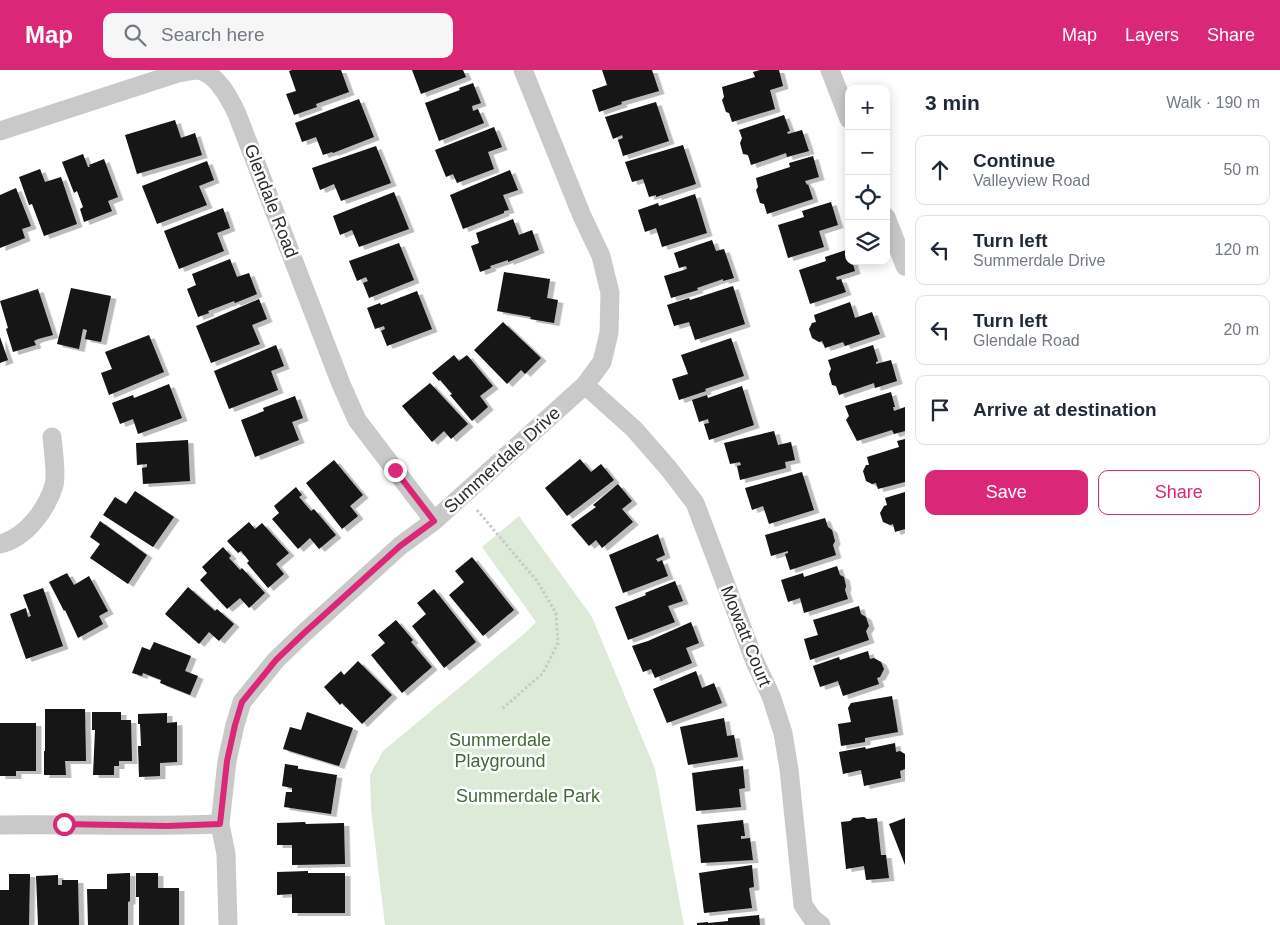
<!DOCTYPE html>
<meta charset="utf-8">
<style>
body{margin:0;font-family:Helvetica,sans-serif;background:#f6f6f7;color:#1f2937}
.controls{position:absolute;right:15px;top:15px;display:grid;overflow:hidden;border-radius:10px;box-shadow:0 2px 12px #0003}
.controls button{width:45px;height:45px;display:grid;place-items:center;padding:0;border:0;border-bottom:1px solid #e0e1e3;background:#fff;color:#1f2937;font:25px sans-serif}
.stop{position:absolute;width:15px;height:15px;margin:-11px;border:4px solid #db2777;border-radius:50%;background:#fff}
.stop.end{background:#db2777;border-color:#fff;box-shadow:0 1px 5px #0008}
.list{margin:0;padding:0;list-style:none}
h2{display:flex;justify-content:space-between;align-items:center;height:65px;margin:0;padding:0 20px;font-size:21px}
h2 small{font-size:16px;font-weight:400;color:#747a83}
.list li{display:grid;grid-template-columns:32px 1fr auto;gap:15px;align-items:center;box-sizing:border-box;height:70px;margin:0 10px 10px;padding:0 10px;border:1px solid #e0e1e3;border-radius:10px}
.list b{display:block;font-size:19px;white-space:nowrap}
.list p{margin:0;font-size:16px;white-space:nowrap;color:#747a83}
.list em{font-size:16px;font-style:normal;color:#747a83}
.actions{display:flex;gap:10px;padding:15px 20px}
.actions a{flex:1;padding:11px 0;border:1px solid #db2777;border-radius:10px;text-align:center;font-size:18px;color:#db2777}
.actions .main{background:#db2777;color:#fff}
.icon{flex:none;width:28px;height:28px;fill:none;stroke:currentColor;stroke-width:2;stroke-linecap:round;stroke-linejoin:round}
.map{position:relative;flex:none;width:905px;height:855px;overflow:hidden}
header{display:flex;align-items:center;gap:30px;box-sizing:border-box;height:70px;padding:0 25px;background:#db2777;color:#fff}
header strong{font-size:24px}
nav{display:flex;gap:28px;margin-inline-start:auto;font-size:18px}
.search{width:350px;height:45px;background:#f6f6f7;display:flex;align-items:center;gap:12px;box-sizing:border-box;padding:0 18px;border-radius:10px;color:#747a83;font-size:19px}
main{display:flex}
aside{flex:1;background:#fff}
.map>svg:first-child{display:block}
</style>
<header>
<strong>Map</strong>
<div class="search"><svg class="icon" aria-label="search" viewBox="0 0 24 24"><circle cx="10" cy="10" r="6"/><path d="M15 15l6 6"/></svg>Search here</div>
<nav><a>Map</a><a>Layers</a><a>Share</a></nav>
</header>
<main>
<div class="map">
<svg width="905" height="855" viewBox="0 0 905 855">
<defs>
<filter id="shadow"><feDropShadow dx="5.5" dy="3" stdDeviation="0" flood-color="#0004"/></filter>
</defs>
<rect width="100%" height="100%" fill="#fff"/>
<path fill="#ddead8" d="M 519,446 L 592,547 L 655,699 L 684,855 L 385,855 L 371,740 L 370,705 L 383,681 L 524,564 L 536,552 L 482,477 Z"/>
<path fill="#131313" filter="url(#shadow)" d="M 292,0 L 341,0 L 349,22 L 316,34 L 317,37 L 294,45 L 286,24 L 296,21 L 289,1 Z
M 412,0 L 463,0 L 466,7 L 421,24 Z
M 602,0 L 652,0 L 659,21 L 621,32 L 622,34 L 599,42 L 592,20 L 607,15 Z
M 760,0 L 779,0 L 783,16 L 770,20 L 775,39 L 732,52 L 729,43 L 726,42 L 722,30 L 724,27 L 722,17 L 755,7 L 753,2 Z
M 473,13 L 481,33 L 472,36 L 473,41 L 478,39 L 484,53 L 439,71 L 425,33 L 460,20 L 459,18 Z
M 359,29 L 374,67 L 333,83 L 332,82 L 323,85 L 316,67 L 302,72 L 295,53 Z
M 656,32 L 669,71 L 623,86 L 618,70 L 623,68 L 622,65 L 613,69 L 605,47 Z
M 784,45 L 790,61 L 787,62 L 788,64 L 802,60 L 809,81 L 787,87 L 786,83 L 751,95 L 748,85 L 743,84 L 740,73 L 742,68 L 739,60 Z
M 175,50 L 181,68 L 195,63 L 202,85 L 137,104 L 125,65 Z
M 494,57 L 502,77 L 488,82 L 494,99 L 457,113 L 453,104 L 446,107 L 435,80 Z
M 683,75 L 696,114 L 656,127 L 656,125 L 649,127 L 643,109 L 632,112 L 625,92 Z
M 376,76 L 391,113 L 341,131 L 334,114 L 320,120 L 312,98 Z
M 83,84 L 88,97 L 90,97 L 89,95 L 104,89 L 118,127 L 108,131 L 112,141 L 84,152 L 80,139 L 83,137 L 77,121 L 74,123 L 62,92 Z
M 813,86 L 819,107 L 805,111 L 807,115 L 808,114 L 813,129 L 767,144 L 764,134 L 760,133 L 756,120 L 758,117 L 756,108 L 790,97 L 789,93 Z
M 207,91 L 214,110 L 199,116 L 207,135 L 157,154 L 142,116 Z
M 40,99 L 45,112 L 61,107 L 77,154 L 44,166 L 32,134 L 29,135 L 19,107 Z
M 510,100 L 518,120 L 503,125 L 509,140 L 504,141 L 504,143 L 463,159 L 450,125 Z
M 16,118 L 31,156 L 22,159 L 25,168 L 0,178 L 0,125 Z
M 394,122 L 409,159 L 359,177 L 352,160 L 340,165 L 333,146 Z
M 695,124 L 707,163 L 662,177 L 656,158 L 645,162 L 638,140 L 658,133 L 659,136 Z
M 831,132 L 838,155 L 819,161 L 824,177 L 788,188 L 778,155 L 804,147 L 802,141 Z
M 223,138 L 230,158 L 217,163 L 224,181 L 179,199 L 164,161 Z
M 513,149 L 519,165 L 532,160 L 539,180 L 508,192 L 508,190 L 490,196 L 491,198 L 480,202 L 471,176 L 479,173 L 476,163 Z
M 712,170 L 716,181 L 724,179 L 734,208 L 723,211 L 723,209 L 697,218 L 698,220 L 671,228 L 664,206 L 687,199 L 686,196 L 679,198 L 674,183 Z
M 399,173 L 414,210 L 369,228 L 363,213 L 368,211 L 366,207 L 357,211 L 349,191 Z
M 849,179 L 849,191 L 852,191 L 855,201 L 836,207 L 837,210 L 841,209 L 846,222 L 810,234 L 799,200 L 826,191 L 825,187 Z
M 230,189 L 237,207 L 249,203 L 257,224 L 235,233 L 234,231 L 208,241 L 209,243 L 198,247 L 187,219 L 196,215 L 192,204 Z
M 504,202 L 550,209 L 547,228 L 558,230 L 554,253 L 530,249 L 531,247 L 497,241 Z
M 733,216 L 745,254 L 695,270 L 689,252 L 674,256 L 667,235 L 689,228 L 690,230 Z
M 71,218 L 111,226 L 101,272 L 85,269 L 87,260 L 83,259 L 79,279 L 57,274 Z
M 38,219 L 53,265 L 38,269 L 34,271 L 36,275 L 13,282 L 6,259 L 8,258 L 0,231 Z
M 417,221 L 432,259 L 387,276 L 381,261 L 385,259 L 384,256 L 375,259 L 367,238 L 380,233 L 381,235 Z
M 259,229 L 267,249 L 252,255 L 260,274 L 211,293 L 196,256 Z
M 850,232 L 855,248 L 872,242 L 880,264 L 845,276 L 843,272 L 825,278 L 822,271 L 819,272 L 812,268 L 809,259 L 812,253 L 816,252 L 814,245 Z
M 503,252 L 541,288 L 525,304 L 521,300 L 507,314 L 474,280 Z
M 149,265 L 164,302 L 109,325 L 101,303 L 112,299 L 105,282 Z
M 0,267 L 8,290 L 0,293 Z
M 731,268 L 744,306 L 705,319 L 706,321 L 679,330 L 672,309 L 688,304 L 681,285 Z
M 276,275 L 284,296 L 271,301 L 278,320 L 229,339 L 214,301 Z
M 873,275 L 878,291 L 876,292 L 876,294 L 891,290 L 897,311 L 875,318 L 874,313 L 839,325 L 836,316 L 832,315 L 829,304 L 831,299 L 828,290 Z
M 454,285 L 459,291 L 467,285 L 493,316 L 480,326 L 488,337 L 472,351 L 450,325 L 452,324 L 440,310 L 439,311 L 432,303 Z
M 430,313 L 468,354 L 451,369 L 444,361 L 432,372 L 402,336 Z
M 169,314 L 182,348 L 138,364 L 133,349 L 120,354 L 112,333 L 133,325 L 134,328 Z
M 742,316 L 754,355 L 709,370 L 704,354 L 709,353 L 708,349 L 699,352 L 692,330 L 707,325 L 708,328 Z
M 891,322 L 895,337 L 893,337 L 894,341 L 905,337 L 905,361 L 894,364 L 892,360 L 857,371 L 846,350 L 849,346 L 845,336 Z
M 295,326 L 303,348 L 292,352 L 299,370 L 255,387 L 241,350 L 264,341 L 263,338 Z
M 774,361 L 778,375 L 791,372 L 795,390 L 785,392 L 786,398 L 740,410 L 737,396 L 741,395 L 740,392 L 730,394 L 724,373 Z
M 905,369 L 905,412 L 878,419 L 876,413 L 872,414 L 866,411 L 863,401 L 866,395 L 869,395 L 867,387 L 899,377 L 897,371 Z
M 188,370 L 190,411 L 143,414 L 142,398 L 147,397 L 147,394 L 137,395 L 136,373 Z
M 580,389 L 591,402 L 601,394 L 614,410 L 567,446 L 545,418 Z
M 334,390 L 363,425 L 350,436 L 358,446 L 342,459 L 306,413 Z
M 802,402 L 814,440 L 769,454 L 763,436 L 752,440 L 745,418 Z
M 618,414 L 632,431 L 622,439 L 633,452 L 602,478 L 596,470 L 589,476 L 571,455 L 596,437 L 593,435 Z
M 296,417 L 302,425 L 299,427 L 311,441 L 314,439 L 336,465 L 319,479 L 310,468 L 298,479 L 272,449 L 279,443 L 274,436 Z
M 135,421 L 174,447 L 153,477 L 103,445 L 115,427 L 126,434 Z
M 905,422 L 905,459 L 895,462 L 893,454 L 890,455 L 883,452 L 880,443 L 884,436 L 887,435 L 885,428 Z
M 825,448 L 828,457 L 832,460 L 835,471 L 833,475 L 836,485 L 790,500 L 785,484 L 788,483 L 788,481 L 771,486 L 765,465 Z
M 100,451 L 147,485 L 128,514 L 90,488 L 100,474 L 90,467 Z
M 249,452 L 255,459 L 262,453 L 289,483 L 276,494 L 284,504 L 268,518 L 247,493 L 249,491 L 241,481 L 238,483 L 227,471 Z
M 658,464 L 665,485 L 656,489 L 658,492 L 662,490 L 668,506 L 623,523 L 609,485 Z
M 223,477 L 231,486 L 229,488 L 240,500 L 242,498 L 265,523 L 249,538 L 240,528 L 227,539 L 200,510 L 207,503 L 202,497 Z
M 472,487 L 514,540 L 483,566 L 449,525 L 464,512 L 455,501 Z
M 837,496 L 840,505 L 844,507 L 846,516 L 845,520 L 848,529 L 804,543 L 800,528 L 788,532 L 781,510 L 803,503 L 804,507 Z
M 67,503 L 74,515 L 89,506 L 108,541 L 99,546 L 103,554 L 78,568 L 65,540 L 64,541 L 49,512 Z
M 675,511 L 683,531 L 668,536 L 675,552 L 628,570 L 615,537 L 646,525 L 645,523 Z
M 188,517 L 215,541 L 217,539 L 234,554 L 219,571 L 209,562 L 199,574 L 165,544 Z
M 43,518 L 63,576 L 26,589 L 10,544 L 26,538 L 28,547 L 31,546 L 23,525 Z
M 434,519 L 476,572 L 444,598 L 412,556 L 426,544 L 417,533 Z
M 859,536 L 861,544 L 866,547 L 869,556 L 866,561 L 869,570 L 810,590 L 804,569 L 818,565 L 813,550 Z
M 396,550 L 413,570 L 411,572 L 432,597 L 402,623 L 371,585 L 385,573 L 378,565 Z
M 691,552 L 699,573 L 686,578 L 692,593 L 655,608 L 651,599 L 643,602 L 632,576 L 648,571 Z
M 154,572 L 191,586 L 185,601 L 198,606 L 190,625 L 160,613 L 161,610 L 143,603 L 142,606 L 132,603 L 142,577 L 150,580 Z
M 868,581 L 870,589 L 874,588 L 881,592 L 884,599 L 880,607 L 877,608 L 879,614 L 843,626 L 838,611 L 820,617 L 813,596 L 839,587 L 840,590 Z
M 358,591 L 392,625 L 362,654 L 342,633 L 340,635 L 324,617 L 341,601 L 344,605 Z
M 696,601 L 702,618 L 714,613 L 722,633 L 667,653 L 653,619 Z
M 892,626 L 898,662 L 865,668 L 865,672 L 841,676 L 838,654 L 851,652 L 848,638 L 851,633 Z
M 45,639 L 85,639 L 86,691 L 65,691 L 66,705 L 44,705 L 44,681 L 45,681 Z
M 92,642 L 121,642 L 121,650 L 131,650 L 132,691 L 119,691 L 119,696 L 114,696 L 114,705 L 93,705 L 95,660 L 92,660 Z
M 307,642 L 353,658 L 339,696 L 283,679 L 290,657 L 301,660 Z
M 167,643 L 167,653 L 177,652 L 177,692 L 160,693 L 160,706 L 139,707 L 138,676 L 141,676 L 140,654 L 138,654 L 138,644 Z
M 724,648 L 727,666 L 734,665 L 738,687 L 688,695 L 680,657 Z
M 0,653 L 36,653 L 36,701 L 16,701 L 16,706 L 0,706 Z
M 895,673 L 896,682 L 900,681 L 905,684 L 905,699 L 900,701 L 901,708 L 864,716 L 861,700 L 843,704 L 839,682 L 865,677 L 866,679 Z
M 285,694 L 298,696 L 298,699 L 300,699 L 337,705 L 331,744 L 284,737 L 286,722 L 292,722 L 292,718 L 282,716 Z
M 743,696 L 745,718 L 739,719 L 741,737 L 696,741 L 692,703 Z
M 864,747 L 867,749 L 877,748 L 881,785 L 886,785 L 889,808 L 866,810 L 864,796 L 846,799 L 841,752 L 850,751 L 853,748 Z
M 905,748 L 905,795 L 889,754 Z
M 743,750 L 745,766 L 741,766 L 741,769 L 750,768 L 753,790 L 701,793 L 697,755 Z
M 305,752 L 306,754 L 344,753 L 345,794 L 292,795 L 292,775 L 277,775 L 277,753 Z
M 752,795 L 754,817 L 749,818 L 752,838 L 704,843 L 699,803 Z
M 308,801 L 308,803 L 345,803 L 345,843 L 292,843 L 292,824 L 277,825 L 277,802 Z
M 128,803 L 130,803 L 130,831 L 128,832 L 128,855 L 88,855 L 87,819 L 107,819 L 107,804 Z
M 136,803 L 158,803 L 158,818 L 179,818 L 179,855 L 139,855 L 139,827 L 136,827 Z
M 9,804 L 30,804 L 29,855 L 0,855 L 0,820 L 9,820 Z
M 58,805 L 58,815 L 62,815 L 62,810 L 78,810 L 79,855 L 38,855 L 36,806 Z
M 759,845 L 760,855 L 697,855 L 697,853 L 708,852 L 708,853 L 728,851 L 728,848 Z"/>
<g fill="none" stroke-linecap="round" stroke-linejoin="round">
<path stroke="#c9c9c9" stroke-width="3" stroke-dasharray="2.5 2.5" stroke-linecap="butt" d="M 477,440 L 537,511 L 556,543 L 558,573 L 543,603 L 502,639"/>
<path stroke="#c9c9c9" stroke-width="19" d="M 830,0 L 849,49
M 0,61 L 178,3 C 184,2 193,0 198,0 C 217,3 230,29 237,44 L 341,314 L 357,350 L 434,451
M 886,147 L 905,196
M 585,315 L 634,359 L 669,399 L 695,433 L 755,592 L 771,626 L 783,663 L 789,699 L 803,835 L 812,848 L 821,855
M 0,474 C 26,468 47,439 54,415 C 57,405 53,379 52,367
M 0,755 C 73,754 146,757 220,754
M 228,855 L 226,784 L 220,754 L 227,691 L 235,655 L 242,632 L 276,590 L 303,564 L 400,476 L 434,451 L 585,315 L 602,292 L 609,263 L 610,223 L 601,186 L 582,146 L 523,0"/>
</g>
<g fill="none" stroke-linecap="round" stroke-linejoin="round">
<path stroke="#db2777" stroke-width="6" d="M 64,754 L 167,756 L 220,754 L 227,691 L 235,655 L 242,632 L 276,590 L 303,564 L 400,476 L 434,451 L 395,400"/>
</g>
<g text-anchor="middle" stroke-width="5" stroke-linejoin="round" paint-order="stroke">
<g font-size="18" fill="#2c2c2c" stroke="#fff">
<text transform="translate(271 131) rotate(69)" y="6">Glendale Road</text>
<text transform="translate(502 390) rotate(-42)" y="6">Summerdale Drive</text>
<text transform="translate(746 566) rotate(68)" y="6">Mowatt Court</text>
</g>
<g font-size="18" fill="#436838" stroke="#fff">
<text x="500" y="676">Summerdale<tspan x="500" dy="21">Playground</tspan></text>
<text x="528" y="732">Summerdale Park</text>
</g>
</g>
</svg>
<div class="controls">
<button>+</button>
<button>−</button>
<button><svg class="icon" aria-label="locate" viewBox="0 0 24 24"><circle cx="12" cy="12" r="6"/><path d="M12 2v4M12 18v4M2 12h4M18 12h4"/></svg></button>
<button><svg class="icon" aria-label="layers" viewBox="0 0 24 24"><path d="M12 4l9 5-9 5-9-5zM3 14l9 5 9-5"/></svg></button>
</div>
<div class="stop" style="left:64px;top:754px"></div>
<div class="stop end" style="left:395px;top:400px"></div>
</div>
<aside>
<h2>3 min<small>Walk · 190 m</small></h2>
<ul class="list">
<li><svg class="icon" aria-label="ahead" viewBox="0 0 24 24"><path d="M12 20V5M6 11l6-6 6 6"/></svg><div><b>Continue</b><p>Valleyview Road</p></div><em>50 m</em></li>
<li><svg class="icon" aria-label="left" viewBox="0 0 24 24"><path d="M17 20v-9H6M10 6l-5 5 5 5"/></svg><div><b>Turn left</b><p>Summerdale Drive</p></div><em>120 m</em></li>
<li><svg class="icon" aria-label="left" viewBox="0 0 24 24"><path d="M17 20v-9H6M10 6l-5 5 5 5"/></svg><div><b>Turn left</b><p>Glendale Road</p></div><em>20 m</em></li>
<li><svg class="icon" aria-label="arrive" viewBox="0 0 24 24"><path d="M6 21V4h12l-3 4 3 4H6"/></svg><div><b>Arrive at destination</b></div></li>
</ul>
<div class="actions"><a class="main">Save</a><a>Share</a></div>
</aside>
</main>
